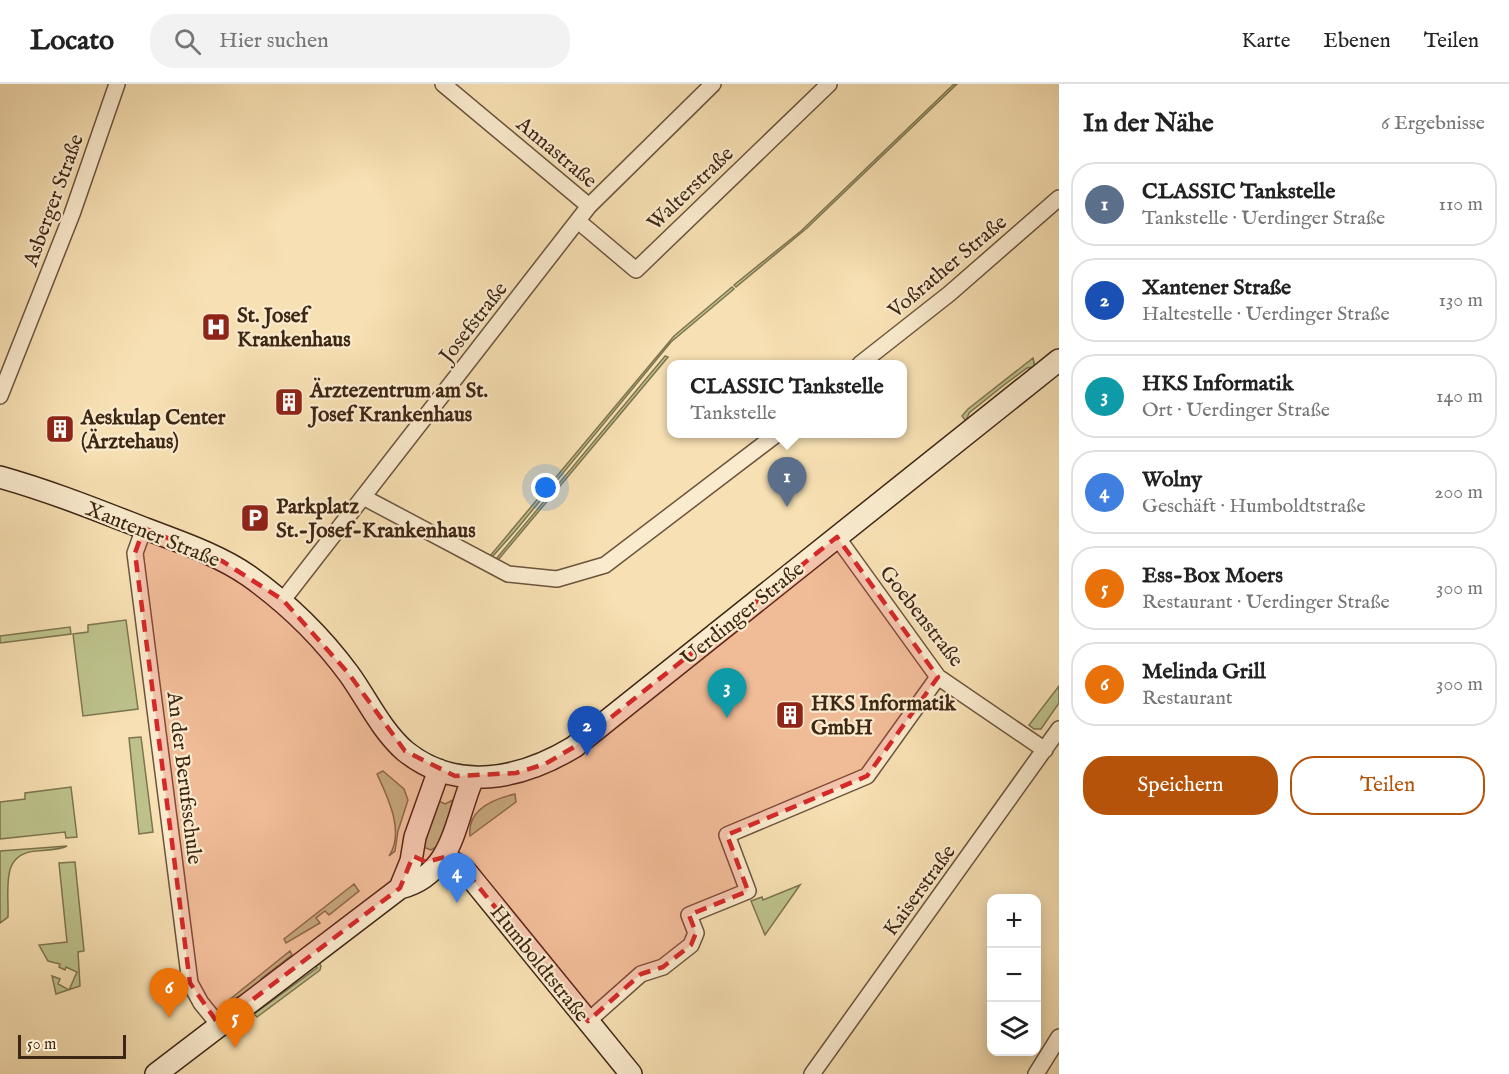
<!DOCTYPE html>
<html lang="de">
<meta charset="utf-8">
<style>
body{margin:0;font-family:"IM FELL English",serif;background:#f2f2f2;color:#222}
.controls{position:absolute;right:18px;bottom:18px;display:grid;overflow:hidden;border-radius:12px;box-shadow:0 3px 15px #0003}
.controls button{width:54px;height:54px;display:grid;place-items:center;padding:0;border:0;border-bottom:2px solid #e0e0e0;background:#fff;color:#222;font:30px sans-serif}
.scale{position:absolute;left:18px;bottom:15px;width:108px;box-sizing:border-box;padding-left:6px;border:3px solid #3e2614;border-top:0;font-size:16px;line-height:21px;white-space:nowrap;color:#3e2614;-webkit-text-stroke:4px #faebce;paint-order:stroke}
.you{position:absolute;left:546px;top:404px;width:21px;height:21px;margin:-15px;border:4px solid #fff;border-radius:50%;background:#1a73e8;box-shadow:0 0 0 9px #1a73e833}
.badge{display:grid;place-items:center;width:39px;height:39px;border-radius:50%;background:#b45309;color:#fff;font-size:20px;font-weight:700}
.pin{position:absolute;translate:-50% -50px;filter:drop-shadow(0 2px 3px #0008)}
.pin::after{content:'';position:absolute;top:32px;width:21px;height:18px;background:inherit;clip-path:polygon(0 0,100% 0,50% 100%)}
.popup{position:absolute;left:667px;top:276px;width:240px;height:78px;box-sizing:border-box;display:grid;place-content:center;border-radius:12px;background:#fff;filter:drop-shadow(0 2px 4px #0005);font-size:20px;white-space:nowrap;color:#767676}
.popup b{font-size:22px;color:#222}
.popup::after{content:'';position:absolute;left:50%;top:100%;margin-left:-12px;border:12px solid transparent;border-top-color:#fff}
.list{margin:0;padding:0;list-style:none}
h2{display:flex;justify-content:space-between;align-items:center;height:78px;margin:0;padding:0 24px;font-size:26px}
h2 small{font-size:20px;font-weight:400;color:#767676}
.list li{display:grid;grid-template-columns:39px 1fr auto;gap:18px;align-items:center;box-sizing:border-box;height:84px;margin:0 12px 12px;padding:0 12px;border:2px solid #e0e0e0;border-radius:24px}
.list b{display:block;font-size:22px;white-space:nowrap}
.list p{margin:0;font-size:20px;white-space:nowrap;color:#767676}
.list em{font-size:20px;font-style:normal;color:#767676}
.actions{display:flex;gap:12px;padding:18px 24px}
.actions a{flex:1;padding:14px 0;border:2px solid #b45309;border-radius:24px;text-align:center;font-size:21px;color:#b45309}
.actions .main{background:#b45309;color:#fff}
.icon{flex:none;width:33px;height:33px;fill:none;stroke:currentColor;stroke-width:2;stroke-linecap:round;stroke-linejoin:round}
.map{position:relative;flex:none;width:1059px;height:990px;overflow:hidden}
header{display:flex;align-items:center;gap:36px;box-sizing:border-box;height:84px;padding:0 30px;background:#fff;border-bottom:2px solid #e0e0e0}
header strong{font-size:28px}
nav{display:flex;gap:33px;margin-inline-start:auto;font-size:21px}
.search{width:420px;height:54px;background:#f2f2f2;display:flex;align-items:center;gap:15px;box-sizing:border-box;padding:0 21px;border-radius:24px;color:#767676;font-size:22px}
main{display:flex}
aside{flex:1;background:#fff}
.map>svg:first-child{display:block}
</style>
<header>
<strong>Locato</strong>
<div class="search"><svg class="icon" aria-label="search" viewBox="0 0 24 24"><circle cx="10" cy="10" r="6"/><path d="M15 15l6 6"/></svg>Hier suchen</div>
<nav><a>Karte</a><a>Ebenen</a><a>Teilen</a></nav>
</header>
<main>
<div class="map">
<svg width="1059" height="990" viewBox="0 0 1059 990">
<rect width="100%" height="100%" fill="#f7e0b3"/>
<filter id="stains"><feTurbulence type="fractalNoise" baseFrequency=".00333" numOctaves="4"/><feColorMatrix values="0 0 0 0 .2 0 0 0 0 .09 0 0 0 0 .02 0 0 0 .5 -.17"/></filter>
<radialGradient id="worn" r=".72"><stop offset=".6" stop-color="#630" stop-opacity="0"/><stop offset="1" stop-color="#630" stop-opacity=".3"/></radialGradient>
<path fill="#bdc28c" stroke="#7e7450" stroke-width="1.5" d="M 954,0 L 957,0 L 807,144 L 736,203 L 734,201 L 801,147 Z
M 732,203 L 734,205 L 671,258 L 516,446 L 492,473 L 490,472 L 674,252 Z
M 665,272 L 668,273 L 498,476 L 496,475 Z
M 1033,274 L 1035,283 L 1027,284 L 1004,301 L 969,329 L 966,337 L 962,332 L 968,325 Z
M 126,536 L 138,625 L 83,632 L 73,550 L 88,548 L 88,541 Z
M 70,543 L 71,550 L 0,559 L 0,552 Z
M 1059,602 L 1059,619 L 1041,645 L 1034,645 L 1029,641 Z
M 141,653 L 153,748 L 139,750 L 129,654 Z
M 383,687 L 404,705 L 408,716 L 398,747 L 395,767 L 389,772 C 405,748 388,714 377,690 Z
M 71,703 L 77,753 L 66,754 L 65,748 L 0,755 L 0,718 L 25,715 L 25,709 Z
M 515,710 L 516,718 L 470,752 C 467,726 493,715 515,710 Z
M 435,715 L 445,720 L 453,716 L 440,761 L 431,766 L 423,763 Z
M 67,762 C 60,766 45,766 36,767 C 0,770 9,804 8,833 L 0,839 L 0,767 Z
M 75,778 L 84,867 L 78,868 L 80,902 L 56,910 L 52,892 L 60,895 L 58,900 L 69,906 L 77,888 L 66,883 L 65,886 L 59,883 L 60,880 L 48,877 L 39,861 L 67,858 L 59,779 Z
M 354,800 L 359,807 L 329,831 L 325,827 L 316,834 L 320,839 L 286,859 L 284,855 Z
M 800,801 L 765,851 L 751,817 L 762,813 L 763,816 Z
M 290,867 L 292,871 L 261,895 L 259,902 L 224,920 Z
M 319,878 L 321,882 L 320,886 L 257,933 L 254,930 L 317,884 L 315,880 Z"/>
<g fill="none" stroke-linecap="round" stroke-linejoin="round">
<g stroke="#6c543c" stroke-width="18">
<path id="street" d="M 443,0 L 589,122
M 578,137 L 636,186 L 829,0
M 860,280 L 949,210 L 1059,114
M 0,312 L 72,130 L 117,0
M 365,414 L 508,490 L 557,495 L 605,481 L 777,350
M 144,444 L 135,469 L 190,899 L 201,919 L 219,941
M 837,453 L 938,593 L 1045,666
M 283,516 L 589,122 L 713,0
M 588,937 L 641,890 L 663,883 L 691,861 L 696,849 L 689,831 L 748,807 L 727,751 L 867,692 L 938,593
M 812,990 L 1059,645
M 1036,990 L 1059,953"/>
</g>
<g stroke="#3e2614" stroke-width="24">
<path id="secondary" d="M 0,393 C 50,407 97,426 146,445 C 180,458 219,471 249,492 C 287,519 321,552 349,590 C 367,615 381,646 405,667 C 457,709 521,695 574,663 L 1059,276
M 445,773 L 464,785 L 631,990
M 400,804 L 411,777 L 415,753 L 439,686
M 156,990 L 400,804 C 454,790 454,738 473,694"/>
</g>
<use href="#street" stroke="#faebce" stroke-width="15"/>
<use href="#secondary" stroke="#faebce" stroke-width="21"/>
</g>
<path fill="#d62828" fill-opacity="0.2" stroke="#d62828" stroke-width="4.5" stroke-dasharray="12 8" stroke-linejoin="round" d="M 144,444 L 222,477 L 283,516 L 349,590 L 405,667 L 455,692 L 516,689 L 545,680 L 574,663 L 837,453 L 938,593 L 867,692 L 727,751 L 748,807 L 689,831 L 696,849 L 691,861 L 663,883 L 641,890 L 588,937 L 464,785 L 445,773 L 426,778 L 413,772 L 400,804 L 219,941 L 190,899 L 135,469 Z"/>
<defs>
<g id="hospital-square" transform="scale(1.5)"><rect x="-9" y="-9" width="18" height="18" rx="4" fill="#8f2418" stroke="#faebce"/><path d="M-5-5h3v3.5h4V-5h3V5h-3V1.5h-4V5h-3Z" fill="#fff"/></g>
<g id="building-square" transform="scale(1.5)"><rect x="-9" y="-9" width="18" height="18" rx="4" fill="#8f2418" stroke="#faebce"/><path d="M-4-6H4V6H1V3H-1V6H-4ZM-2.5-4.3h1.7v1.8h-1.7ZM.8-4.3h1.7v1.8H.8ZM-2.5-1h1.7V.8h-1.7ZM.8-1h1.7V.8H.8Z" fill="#fff"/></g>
<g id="parking-square" transform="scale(1.5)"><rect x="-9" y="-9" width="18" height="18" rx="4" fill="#8f2418" stroke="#faebce"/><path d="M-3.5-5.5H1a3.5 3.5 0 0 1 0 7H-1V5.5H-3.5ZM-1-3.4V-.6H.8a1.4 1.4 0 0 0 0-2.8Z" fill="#fff"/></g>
</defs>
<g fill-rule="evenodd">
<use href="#hospital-square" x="216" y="243"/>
<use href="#building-square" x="289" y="318"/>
<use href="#building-square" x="60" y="345"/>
<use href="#parking-square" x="255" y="434"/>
<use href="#building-square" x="790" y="631"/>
</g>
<g text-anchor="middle" stroke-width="4.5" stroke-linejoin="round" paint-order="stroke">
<g font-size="21" fill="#3e2614" stroke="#faebce">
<text transform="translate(557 68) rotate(40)" y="7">Annastraße</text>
<text transform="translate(690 104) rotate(-44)" y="7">Walterstraße</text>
<text transform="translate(53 116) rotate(-70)" y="7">Asberger Straße</text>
<text transform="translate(947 182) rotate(-40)" y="7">Voßrather Straße</text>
<text transform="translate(473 238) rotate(-52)" y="7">Josefstraße</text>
<text transform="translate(153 450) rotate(22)" y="7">Xantener Straße</text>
<text transform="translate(742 529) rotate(-39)" y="7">Uerdinger Straße</text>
<text transform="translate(922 532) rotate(52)" y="7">Goebenstraße</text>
<text transform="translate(185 694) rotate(83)" y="7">An der Berufsschule</text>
<text transform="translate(919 806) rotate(-54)" y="7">Kaiserstraße</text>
<text transform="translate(540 879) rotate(51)" y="7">Humboldtstraße</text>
</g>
<g font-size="21" font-weight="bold" fill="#3e2614" stroke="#faebce" text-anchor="start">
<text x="237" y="238">St. Josef<tspan x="237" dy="24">Krankenhaus</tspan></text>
<text x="310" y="313">Ärztezentrum am St.<tspan x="310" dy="24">Josef Krankenhaus</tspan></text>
<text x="81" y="340">Aeskulap Center<tspan x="81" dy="24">(Ärztehaus)</tspan></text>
<text x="276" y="429">Parkplatz<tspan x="276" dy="24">St.-Josef-Krankenhaus</tspan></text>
<text x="811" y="626">HKS Informatik<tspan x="811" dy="24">GmbH</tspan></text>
</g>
</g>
<rect width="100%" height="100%" filter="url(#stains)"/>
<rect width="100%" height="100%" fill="url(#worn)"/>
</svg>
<div class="controls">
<button>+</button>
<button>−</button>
<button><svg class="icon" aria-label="layers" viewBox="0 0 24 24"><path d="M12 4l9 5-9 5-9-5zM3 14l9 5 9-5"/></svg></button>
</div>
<div class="scale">50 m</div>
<div class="you"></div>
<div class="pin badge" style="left:787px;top:423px;background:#5c6f8a">1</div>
<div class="popup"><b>CLASSIC Tankstelle</b>Tankstelle</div>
<div class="pin badge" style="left:587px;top:672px;background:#1a4fb4">2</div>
<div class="pin badge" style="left:727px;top:634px;background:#0f9aa8">3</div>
<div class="pin badge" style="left:457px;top:819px;background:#3f7fe0">4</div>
<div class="pin badge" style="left:235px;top:964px;background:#e8710a">5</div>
<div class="pin badge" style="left:169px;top:934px;background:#e8710a">6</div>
</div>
<aside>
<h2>In der Nähe<small>6 Ergebnisse</small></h2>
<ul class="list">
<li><span class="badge" style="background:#5c6f8a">1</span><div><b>CLASSIC Tankstelle</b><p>Tankstelle · Uerdinger Straße</p></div><em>110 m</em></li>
<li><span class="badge" style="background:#1a4fb4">2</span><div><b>Xantener Straße</b><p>Haltestelle · Uerdinger Straße</p></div><em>130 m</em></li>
<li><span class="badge" style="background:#0f9aa8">3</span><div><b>HKS Informatik</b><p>Ort · Uerdinger Straße</p></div><em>140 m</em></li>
<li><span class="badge" style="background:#3f7fe0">4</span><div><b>Wolny</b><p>Geschäft · Humboldtstraße</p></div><em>200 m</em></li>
<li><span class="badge" style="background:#e8710a">5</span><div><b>Ess-Box Moers</b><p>Restaurant · Uerdinger Straße</p></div><em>300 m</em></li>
<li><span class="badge" style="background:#e8710a">6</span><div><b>Melinda Grill</b><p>Restaurant</p></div><em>300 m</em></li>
</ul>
<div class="actions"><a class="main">Speichern</a><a>Teilen</a></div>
</aside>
</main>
